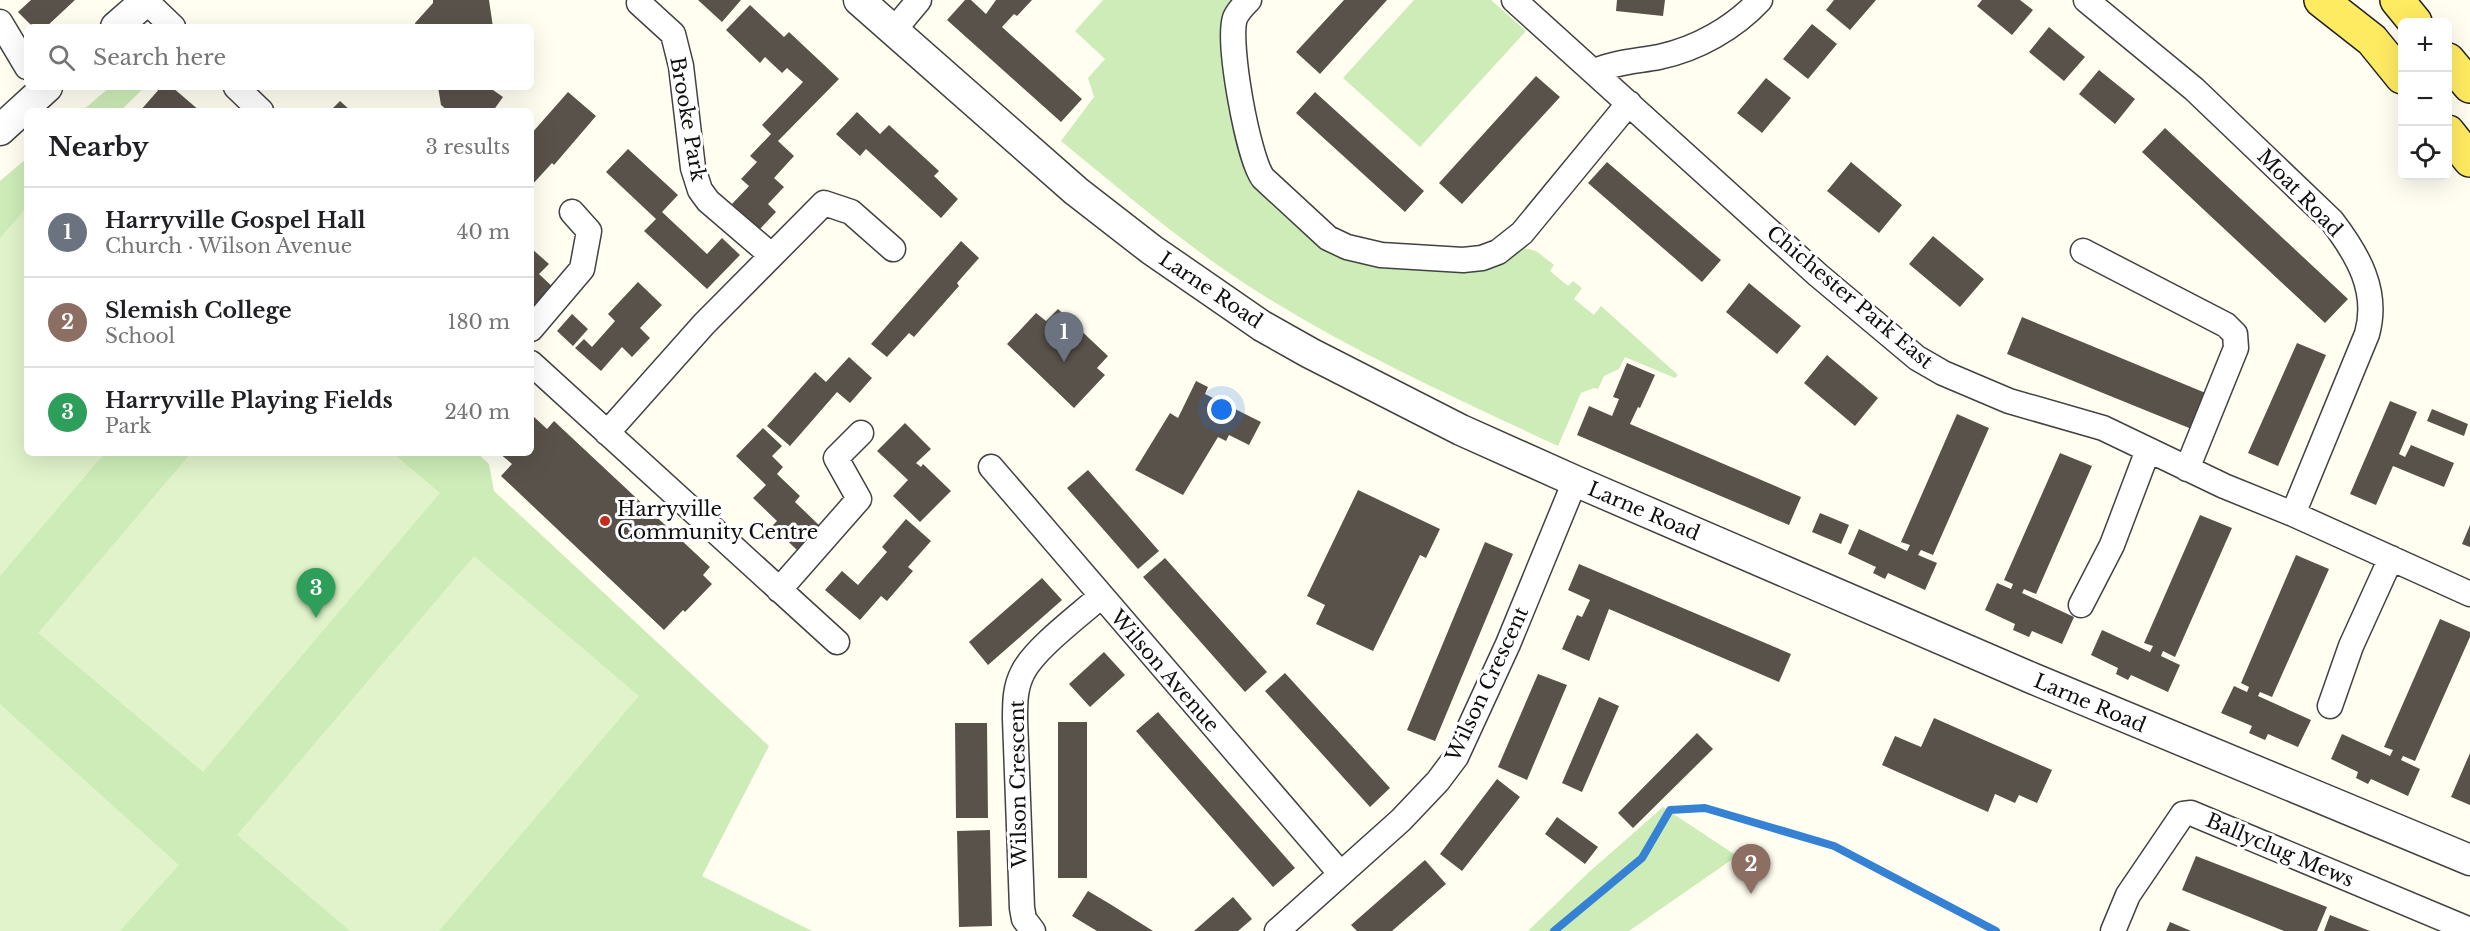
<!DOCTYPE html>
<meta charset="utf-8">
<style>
body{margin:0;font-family:"Libre Baskerville",serif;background:#f6f6f6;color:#202124}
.controls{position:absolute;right:18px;top:18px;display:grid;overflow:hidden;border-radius:9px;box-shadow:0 6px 24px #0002}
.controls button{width:54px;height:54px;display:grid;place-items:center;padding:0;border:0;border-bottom:2px solid #e0e0e0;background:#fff;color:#202124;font:30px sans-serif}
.you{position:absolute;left:1222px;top:410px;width:21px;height:21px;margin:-15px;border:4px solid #fff;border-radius:50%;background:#1a73e8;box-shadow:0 0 0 9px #1a73e833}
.badge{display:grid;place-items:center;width:39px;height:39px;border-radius:50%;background:#db2777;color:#fff;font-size:20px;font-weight:700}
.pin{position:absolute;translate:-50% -50px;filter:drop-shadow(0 2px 3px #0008)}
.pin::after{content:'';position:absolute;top:32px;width:21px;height:18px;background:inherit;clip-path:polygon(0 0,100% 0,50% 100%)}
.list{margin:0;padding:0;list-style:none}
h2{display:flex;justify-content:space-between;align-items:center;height:78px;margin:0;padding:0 24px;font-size:26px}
h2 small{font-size:20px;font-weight:400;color:#757577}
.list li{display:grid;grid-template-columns:39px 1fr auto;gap:18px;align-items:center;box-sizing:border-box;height:90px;padding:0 24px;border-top:2px solid #e0e0e0}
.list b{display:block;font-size:22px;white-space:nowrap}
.list p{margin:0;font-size:20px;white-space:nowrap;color:#757577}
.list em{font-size:20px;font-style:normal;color:#757577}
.icon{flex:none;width:33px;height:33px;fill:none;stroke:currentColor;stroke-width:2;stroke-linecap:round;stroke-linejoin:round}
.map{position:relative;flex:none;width:2470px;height:931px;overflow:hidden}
.search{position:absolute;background:#fff;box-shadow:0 6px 24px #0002;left:24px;top:24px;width:510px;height:66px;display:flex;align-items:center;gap:15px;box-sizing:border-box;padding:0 21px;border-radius:9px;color:#757577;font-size:22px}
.panel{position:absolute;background:#fff;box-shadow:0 6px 24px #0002;left:24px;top:108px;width:510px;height:348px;border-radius:9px}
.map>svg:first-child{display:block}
</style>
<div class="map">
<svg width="2470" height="931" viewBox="0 0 2470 931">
<rect width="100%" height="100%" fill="#fffef1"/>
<path fill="#cdecb8" d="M 1103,0 L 1234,0 L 1250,159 L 1353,252 L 1524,248 L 1536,251 L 1554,265 L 1550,271 L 1568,286 L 1573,281 L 1582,288 L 1574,299 L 1594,315 L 1601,306 L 1678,375 L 1675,378 L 1625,357 L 1619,369 L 1604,376 L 1598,389 L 1594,388 L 1581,393 L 1558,446 C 1453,397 1341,347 1244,283 C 1180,241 1120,189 1061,141 L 1094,97 L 1088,78 L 1105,59 L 1075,31 Z
M 1414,0 L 1491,0 L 1526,31 L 1420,147 L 1343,78 Z
M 110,87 L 145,87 L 120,111 L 82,111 Z
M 27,158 L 27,453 L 477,453 L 489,464 L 494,491 L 769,746 L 702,876 L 812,931 L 0,931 L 0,181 Z
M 1663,807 L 1737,856 L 1629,931 L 1528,931 L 1588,873 Z"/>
<path fill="#e0f3ca" d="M 27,207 L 27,453 L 105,453 L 0,576 L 0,238 Z
M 191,453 L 393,453 L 440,493 L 203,772 L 38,633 Z
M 474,556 L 639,696 L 439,931 L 350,931 L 237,835 Z
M 0,704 L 179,865 L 120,931 L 0,931 Z"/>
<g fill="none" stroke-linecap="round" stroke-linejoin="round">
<path stroke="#3582d5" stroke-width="8" d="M 1554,931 L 1642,858 L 1670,810 L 1705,808 L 1834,846 L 1996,931"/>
</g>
<path fill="#59524b" d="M 31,0 L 75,0 L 46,27 L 33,27 L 18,12 Z
M 433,0 L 489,0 L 493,27 L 416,27 L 415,23 L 433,3 Z
M 698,0 L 741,0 L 722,22 Z
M 965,0 L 971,0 L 986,14 L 996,0 L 1032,0 L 1017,16 L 1014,14 L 1002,27 L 1082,99 L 1061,122 L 947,20 Z
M 1344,0 L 1387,0 L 1320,74 L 1296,52 Z
M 1617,0 L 1665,0 L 1663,16 L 1616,11 Z
M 1834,0 L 1876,0 L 1850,30 L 1826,10 Z
M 1982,0 L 2020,0 L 2033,10 L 2012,35 L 1977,6 Z
M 750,5 L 784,37 L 789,32 L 839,79 L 778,141 L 794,156 L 774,178 L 784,187 L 768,204 L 776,212 L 759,230 L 732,204 L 749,186 L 741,179 L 757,162 L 750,156 L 771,134 L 762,125 L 803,82 L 787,68 L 782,73 L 765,57 L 760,63 L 726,30 Z
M 1812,24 L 1837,44 L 1808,79 L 1783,59 Z
M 2049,27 L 2085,57 L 2064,81 L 2029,52 Z
M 2099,70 L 2135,99 L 2115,124 L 2079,94 Z
M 1536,76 L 1560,97 L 1462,204 L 1439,183 Z
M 1766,78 L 1791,98 L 1762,133 L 1737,113 Z
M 161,87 L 172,87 L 200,111 L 140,111 Z
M 438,87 L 493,87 L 493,90 L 503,97 L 493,111 L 448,111 L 441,105 Z
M 568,92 L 596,116 L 554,165 L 552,163 L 531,186 L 531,134 Z
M 1315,92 L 1424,191 L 1405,212 L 1296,113 Z
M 340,101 L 351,111 L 330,111 Z
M 857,112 L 880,134 L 889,125 L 939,171 L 934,176 L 958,199 L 941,218 L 866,149 L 860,156 L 836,134 Z
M 2165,128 L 2348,299 L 2325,323 L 2142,152 Z
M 628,149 L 678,195 L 662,212 L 707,254 L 722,238 L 740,255 L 707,289 L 644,231 L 656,219 L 606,172 Z
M 1607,162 L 1721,260 L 1702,282 L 1588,183 Z
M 1851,162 L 1902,205 L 1879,233 L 1827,191 Z
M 1933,236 L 1984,279 L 1960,307 L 1909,264 Z
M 961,241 L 979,258 L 957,283 L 959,286 L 914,337 L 909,333 L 887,357 L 871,344 Z
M 531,248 L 549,264 L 539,274 L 557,291 L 531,315 Z
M 638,282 L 662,305 L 640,328 L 650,338 L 632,357 L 622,347 L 601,371 L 575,348 L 584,339 L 592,347 L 615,321 L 608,314 Z
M 1749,283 L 1801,326 L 1777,354 L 1726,312 Z
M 1058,309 L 1108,356 L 1097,368 L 1105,375 L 1074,408 L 1007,344 L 1036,313 L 1046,321 Z
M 572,314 L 588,329 L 573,346 L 557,331 Z
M 2022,317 L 2208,394 L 2194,430 L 2007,354 Z
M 2297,343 L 2326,355 L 2278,466 L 2248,453 Z
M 1827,355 L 1878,398 L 1855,426 L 1804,383 Z
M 849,357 L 872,378 L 850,403 L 837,392 L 790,446 L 767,426 L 815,372 L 826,382 Z
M 1627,363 L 1655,375 L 1640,408 L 1638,407 L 1630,424 L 1801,497 L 1789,525 L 1577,435 L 1589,406 L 1612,416 L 1619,399 L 1613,397 Z
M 1196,381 L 1208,387 L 1205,394 L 1261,422 L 1249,445 L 1229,435 L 1226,441 L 1218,437 L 1183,495 L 1135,470 L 1170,413 L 1178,418 Z
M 2390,401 L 2417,412 L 2399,454 L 2405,457 L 2411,445 L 2454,463 L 2444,487 L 2393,466 L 2376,505 L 2350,494 Z
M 2432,409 L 2468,424 L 2464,436 L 2427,421 Z
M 1957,414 L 1989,428 L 1933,555 L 1921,550 L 1918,555 L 1937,563 L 1925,590 L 1888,573 L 1885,579 L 1873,573 L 1876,567 L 1848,554 L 1859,529 L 1907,551 L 1910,545 L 1901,542 Z
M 533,416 L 547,429 L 554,421 L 710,567 L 703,575 L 712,584 L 685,612 L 683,610 L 664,630 L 501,476 L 512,464 L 499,453 L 531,453 L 531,418 Z
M 905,423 L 931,449 L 916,463 L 921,467 L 923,464 L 951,491 L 920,522 L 893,496 L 908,480 L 877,451 Z
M 763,428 L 782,446 L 772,456 L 783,467 L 777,474 L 800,496 L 795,502 L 821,527 L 798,551 L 772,526 L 777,521 L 753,498 L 766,485 L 736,456 Z
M 2060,453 L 2092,466 L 2036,594 L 2024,589 L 2022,593 L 2074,617 L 2062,644 L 2032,631 L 2029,637 L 2013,630 L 2015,624 L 1985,610 L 1997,583 L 2011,589 L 2013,584 L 2004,580 Z
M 1088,470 L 1159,551 L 1138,569 L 1067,488 Z
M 1358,490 L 1440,529 L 1426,558 L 1420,555 L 1373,651 L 1316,624 L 1325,605 L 1307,596 Z
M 1820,513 L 1849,525 L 1841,544 L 1812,532 Z
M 2200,515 L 2232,528 L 2175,657 L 2163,651 L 2161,656 L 2180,665 L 2168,692 L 2131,675 L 2128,680 L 2116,674 L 2118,668 L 2091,655 L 2102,630 L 2150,652 L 2153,646 L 2144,643 Z
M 906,519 L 931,541 L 908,567 L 913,571 L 887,601 L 881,596 L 860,620 L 825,590 L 842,571 L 858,585 L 887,552 L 882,547 Z
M 2470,525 L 2470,547 L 2462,544 Z
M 1485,542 L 1513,554 L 1435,741 L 1407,730 Z
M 2296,555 L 2329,569 L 2272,697 L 2260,692 L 2258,696 L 2311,720 L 2298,747 L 2268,734 L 2265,740 L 2249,733 L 2252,726 L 2221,713 L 2234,686 L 2247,692 L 2249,687 L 2241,683 Z
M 1165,558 L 1267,672 L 1245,692 L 1143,577 Z
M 1579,564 L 1791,654 L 1779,682 L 1609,609 L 1589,661 L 1562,649 L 1577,615 L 1582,617 L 1590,600 L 1568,590 Z
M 1042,578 L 1062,600 L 988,665 L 969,642 Z
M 2440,619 L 2470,632 L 2470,637 L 2415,761 L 2403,756 L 2401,760 L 2420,769 L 2408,796 L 2371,779 L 2368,784 L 2356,778 L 2358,772 L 2331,759 L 2342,734 L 2390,756 L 2393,750 L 2384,747 Z
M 1104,652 L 1125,675 L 1090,707 L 1069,684 Z
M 1285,673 L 1390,788 L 1370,807 L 1265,691 Z
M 1538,674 L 1567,685 L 1527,780 L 1498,767 Z
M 1599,697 L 1619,706 L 1582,792 L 1562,783 Z
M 1158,712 L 1295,868 L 1273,887 L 1136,731 Z
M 1934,718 L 2052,770 L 2037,803 L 2019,795 L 2015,803 L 1995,794 L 1988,812 L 1882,765 L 1895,736 L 1921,747 Z
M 1058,722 L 1087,722 L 1087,878 L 1058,878 Z
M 955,723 L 987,723 L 988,818 L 956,818 Z
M 1697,733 L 1713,749 L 1633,828 L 1618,813 Z
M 2470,753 L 2470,805 L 2451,797 Z
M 1497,779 L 1520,797 L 1462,871 L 1440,854 Z
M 1557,817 L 1598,847 L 1585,864 L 1545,834 Z
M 990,830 L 992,926 L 959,927 L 957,831 Z
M 2196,856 L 2327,907 L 2317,931 L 2284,931 L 2182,890 Z
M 1425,860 L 1446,884 L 1392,931 L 1357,931 L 1351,925 Z
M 1088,891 L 1110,904 L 1153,931 L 1097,931 L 1072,916 Z
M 1233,897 L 1252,919 L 1238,931 L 1194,931 Z
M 2330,915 L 2370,931 L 2324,931 Z
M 2170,922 L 2191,931 L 2166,931 Z"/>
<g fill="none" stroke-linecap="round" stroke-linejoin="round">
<g stroke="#424242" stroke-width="27">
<path id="minor" d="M 1249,0 C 1244,5 1238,11 1235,18 C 1227,42 1248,158 1263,178 L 1328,238 L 1347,247 L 1381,255 L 1463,260 L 1482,258 L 1498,252 L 1522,233 L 1629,103
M 1514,0 L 1818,275 L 1917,358 L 1943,373 L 2009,401 L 2103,428 L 2224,486 L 2293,514 L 2470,594
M 2086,0 L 2194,89 L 2332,221 C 2358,255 2379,291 2367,334 L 2293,514
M 146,1 L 173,27
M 639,3 L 673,34 L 681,66 L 693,168 L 700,190 L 708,201 L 771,255
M 0,22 L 27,67
M 894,30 L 919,0
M 1595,71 C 1615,62 1638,61 1659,57 C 1697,49 1734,28 1760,0
M 236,87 L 261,111
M 2083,251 L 2226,325 L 2235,334 L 2236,348 L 2187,469
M 531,329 L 582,269 L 589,231 L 572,212
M 531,363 L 837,642
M 607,433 L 704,324 L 824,203 L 851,212 L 893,249
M 991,467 L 1340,873
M 779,590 L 859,499 L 836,458 L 861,433
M 2081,605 L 2112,545 L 2148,450
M 2330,706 L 2351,646 L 2391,558
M 1033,931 L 1024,919 L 1022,908 L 1015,719 C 1015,702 1015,687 1023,672 C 1035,648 1080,615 1101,596
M 1277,931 L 1401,820 L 1438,781 L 1456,757 L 1508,644 L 1575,481
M 2113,931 L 2128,895 L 2183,814 L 2191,813 L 2470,930"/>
</g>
<g stroke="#424242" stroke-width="33">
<path id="tertiary" d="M 859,0 L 1076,191 L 1152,250 L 1262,326 L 1310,353 L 1461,430 L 1575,481 L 2034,679 L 2470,860
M 116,27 L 147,0
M 0,130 L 47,87"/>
</g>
<g stroke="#202020" stroke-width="36">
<path id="primary" d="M 2321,0 L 2372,40 L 2402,77
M 2397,0 L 2415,22
M 2448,60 L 2470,86
M 2448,132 L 2470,160"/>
</g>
<use href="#minor" stroke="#fff" stroke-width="24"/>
<use href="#tertiary" stroke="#fff" stroke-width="30"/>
<use href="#primary" stroke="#ffeb61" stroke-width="33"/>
</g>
<circle fill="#c82a1e" stroke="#fff" stroke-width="2" cx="605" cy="521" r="6"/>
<g text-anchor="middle" stroke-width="6" stroke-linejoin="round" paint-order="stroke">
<g font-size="20" fill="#0f0f0f" stroke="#fff">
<text transform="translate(688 119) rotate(80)" y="7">Brooke Park</text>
<text transform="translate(2300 193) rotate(46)" y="7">Moat Road</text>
<text transform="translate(1211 290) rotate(34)" y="7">Larne Road</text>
<text transform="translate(1850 297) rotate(40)" y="7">Chichester Park East</text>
<text transform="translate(1644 511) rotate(23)" y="7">Larne Road</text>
<text transform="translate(1165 671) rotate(49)" y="7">Wilson Avenue</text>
<text transform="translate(1487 684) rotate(-65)" y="7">Wilson Crescent</text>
<text transform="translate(2090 703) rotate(23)" y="7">Larne Road</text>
<text transform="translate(1018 784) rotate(-91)" y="7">Wilson Crescent</text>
<text transform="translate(2280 850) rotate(23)" y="7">Ballyclug Mews</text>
</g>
<g font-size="20" fill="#0f0f0f" stroke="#fff" text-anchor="start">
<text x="617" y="516">Harryville<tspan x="617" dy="23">Community Centre</tspan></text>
</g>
</g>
</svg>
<div class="controls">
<button>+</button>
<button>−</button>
<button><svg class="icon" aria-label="locate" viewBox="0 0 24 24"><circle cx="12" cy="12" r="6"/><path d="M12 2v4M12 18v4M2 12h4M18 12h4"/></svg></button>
</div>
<div class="you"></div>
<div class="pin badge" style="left:1064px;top:362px;background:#6b7280">1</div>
<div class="pin badge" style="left:1751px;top:894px;background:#8d6e63">2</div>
<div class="pin badge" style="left:316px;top:618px;background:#2e9e5b">3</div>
<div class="search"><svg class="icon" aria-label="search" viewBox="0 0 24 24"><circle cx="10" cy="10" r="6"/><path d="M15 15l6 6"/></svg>Search here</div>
<section class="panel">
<h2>Nearby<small>3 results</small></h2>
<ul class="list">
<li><span class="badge" style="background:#6b7280">1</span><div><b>Harryville Gospel Hall</b><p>Church · Wilson Avenue</p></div><em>40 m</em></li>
<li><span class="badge" style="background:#8d6e63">2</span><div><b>Slemish College</b><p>School</p></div><em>180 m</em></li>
<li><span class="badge" style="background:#2e9e5b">3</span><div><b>Harryville Playing Fields</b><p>Park</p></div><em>240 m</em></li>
</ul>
</section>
</div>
